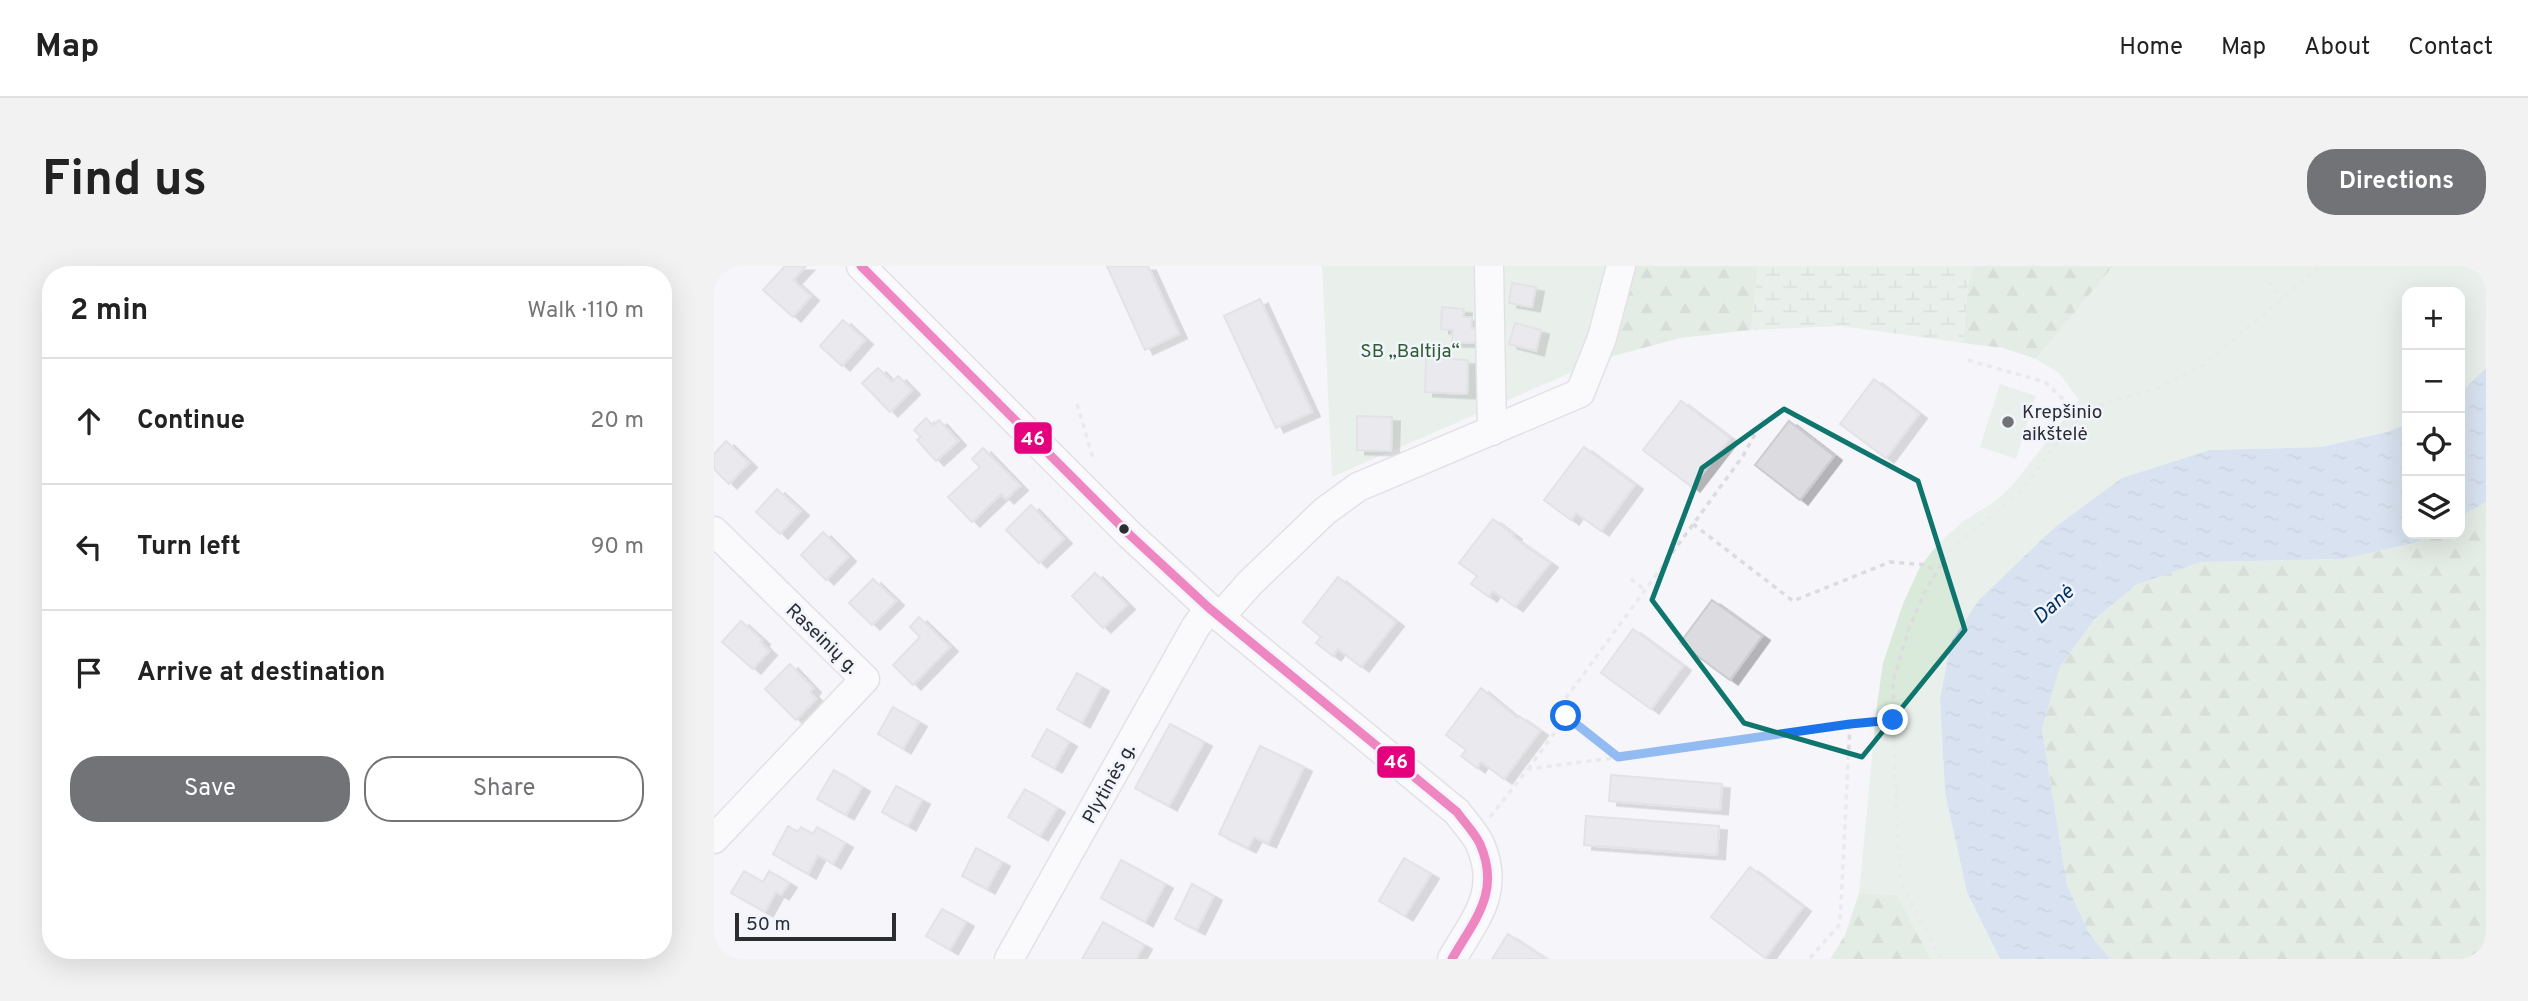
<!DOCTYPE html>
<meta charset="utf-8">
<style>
body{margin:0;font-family:Overpass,sans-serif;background:#f2f2f2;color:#222}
.controls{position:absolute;right:21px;top:21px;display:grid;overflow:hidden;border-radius:14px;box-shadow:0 7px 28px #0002}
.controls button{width:63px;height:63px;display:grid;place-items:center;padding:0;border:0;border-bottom:2px solid #e0e0e0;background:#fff;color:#222;font:35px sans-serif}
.scale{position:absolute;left:21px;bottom:18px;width:161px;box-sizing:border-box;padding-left:7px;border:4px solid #2c2d31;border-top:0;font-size:19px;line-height:24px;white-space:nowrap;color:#2c2d31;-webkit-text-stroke:5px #f2f4fd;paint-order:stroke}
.stop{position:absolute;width:21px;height:21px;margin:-16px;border:5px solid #1a73e8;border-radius:50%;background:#fff}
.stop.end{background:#1a73e8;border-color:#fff;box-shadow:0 2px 7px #0008}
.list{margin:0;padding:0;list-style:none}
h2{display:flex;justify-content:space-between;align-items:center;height:91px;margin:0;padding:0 28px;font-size:30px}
h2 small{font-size:23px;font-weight:400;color:#767676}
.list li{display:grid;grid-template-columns:46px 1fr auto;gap:21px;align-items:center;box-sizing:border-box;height:126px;padding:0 28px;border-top:2px solid #e0e0e0}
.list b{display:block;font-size:26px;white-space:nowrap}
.list em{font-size:23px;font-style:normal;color:#767676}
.actions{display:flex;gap:14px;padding:21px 28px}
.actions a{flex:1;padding:16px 0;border:2px solid #727377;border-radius:28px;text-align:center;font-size:24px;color:#727377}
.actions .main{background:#727377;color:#fff}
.icon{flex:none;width:38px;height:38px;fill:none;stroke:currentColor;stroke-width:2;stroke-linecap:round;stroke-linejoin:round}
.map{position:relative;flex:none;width:1772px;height:693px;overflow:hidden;border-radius:28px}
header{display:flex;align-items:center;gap:42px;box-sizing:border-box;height:98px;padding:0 35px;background:#fff;border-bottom:2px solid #e0e0e0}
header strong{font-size:33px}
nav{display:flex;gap:38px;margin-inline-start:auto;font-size:24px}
.intro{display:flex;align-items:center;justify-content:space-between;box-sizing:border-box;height:168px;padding:0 42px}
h1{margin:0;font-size:49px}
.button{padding:18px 32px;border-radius:28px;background:#727377;color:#fff;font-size:24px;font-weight:700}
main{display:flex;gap:42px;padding:0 42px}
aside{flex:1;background:#fff;border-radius:28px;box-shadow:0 7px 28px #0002}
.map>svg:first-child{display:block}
</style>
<header>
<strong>Map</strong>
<nav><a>Home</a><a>Map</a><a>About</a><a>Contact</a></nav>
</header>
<div class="intro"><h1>Find us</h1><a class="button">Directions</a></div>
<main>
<aside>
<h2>2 min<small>Walk · 110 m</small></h2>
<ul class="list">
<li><svg class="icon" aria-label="ahead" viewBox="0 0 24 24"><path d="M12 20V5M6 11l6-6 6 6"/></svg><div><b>Continue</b></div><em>20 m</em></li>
<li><svg class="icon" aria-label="left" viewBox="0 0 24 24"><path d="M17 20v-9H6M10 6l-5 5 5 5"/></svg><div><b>Turn left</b></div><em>90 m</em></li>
<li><svg class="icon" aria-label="arrive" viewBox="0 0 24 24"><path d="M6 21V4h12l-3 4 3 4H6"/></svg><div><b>Arrive at destination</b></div></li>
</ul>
<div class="actions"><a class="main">Save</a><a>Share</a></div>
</aside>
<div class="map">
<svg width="1772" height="693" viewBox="0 0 1772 693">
<defs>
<pattern id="forest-firs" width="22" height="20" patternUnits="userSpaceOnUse" patternTransform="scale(1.75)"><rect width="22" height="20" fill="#cee1cf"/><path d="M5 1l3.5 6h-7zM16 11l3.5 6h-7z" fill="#b1c1b2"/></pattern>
<pattern id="wetland-marsh" width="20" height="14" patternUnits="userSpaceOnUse" patternTransform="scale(1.75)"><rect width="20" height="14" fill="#d9e9da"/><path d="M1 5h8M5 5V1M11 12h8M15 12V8" fill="none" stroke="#bac8bc"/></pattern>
<pattern id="water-ripples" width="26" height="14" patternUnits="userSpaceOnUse" patternTransform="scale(1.75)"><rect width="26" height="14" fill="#b4cbe5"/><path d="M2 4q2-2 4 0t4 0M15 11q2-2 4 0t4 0" fill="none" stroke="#9bafc5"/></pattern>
<filter id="shadow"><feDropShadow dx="8" dy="4.5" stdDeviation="0" flood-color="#0004"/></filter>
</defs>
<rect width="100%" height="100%" fill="#f5f5fa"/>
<path fill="#d9e9da" d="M 608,0 L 914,0 L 888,93 L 618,211 Z
M 1399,0 L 1772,0 L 1772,102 L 1746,127 L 1746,26 L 1693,26 L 1693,158 L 1673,166 L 1607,181 L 1496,184 L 1237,376 L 1226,433 L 1231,527 L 1253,626 L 1286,693 L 1217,693 L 1183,629 L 1145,627 L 1163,439 L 1169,397 L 1189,338 L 1206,301 L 1224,278 L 1248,256 L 1280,236 L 1297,221 L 1365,134 L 1345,107 L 1322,93 Z
M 1286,118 L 1322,130 L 1302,193 L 1266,181 Z"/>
<path fill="url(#forest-firs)" d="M 914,0 L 1044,0 L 1037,64 L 966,72 L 888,93 Z
M 1259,0 L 1399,0 L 1322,93 L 1289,82 L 1249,77 L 1254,18 Z
M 1772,236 L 1772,693 L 1396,693 L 1375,667 L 1353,619 L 1328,463 L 1346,401 L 1380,354 L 1422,319 L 1487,296 L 1629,293 L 1700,277 L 1717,268 L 1746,268 L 1746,251 Z
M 1145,627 L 1183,629 L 1217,693 L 1116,693 L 1131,669 Z"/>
<path fill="url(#wetland-marsh)" d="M 1044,0 L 1259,0 L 1254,18 L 1249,77 L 1127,60 L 1037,64 Z"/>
<path fill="url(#water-ripples)" d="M 1772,102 L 1772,236 L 1746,251 L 1746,127 Z
M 1693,158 L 1693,268 L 1717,268 L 1700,277 L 1629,293 L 1487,296 L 1422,319 L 1380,354 L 1346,401 L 1328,463 L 1353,619 L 1375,667 L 1396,693 L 1286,693 L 1253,626 L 1231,527 L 1226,433 L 1237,376 L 1265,334 L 1340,262 L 1408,212 L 1496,184 L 1607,181 L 1673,166 Z"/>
<path fill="#dcdce0" stroke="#ccccd0" stroke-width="2" filter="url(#shadow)" d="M 71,0 L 92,0 L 79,14 L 97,30 L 79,51 L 49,24 Z
M 393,0 L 434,0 L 465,68 L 431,84 Z
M 798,17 L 822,21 L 818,41 L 795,37 Z
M 546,33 L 598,146 L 562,162 L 510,50 Z
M 728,41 L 750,43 L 749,51 L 758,51 L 757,62 L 765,62 L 764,77 L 738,76 L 739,64 L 727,63 Z
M 129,54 L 151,74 L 128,100 L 106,80 Z
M 801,57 L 827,64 L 822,85 L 795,78 Z
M 712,92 L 754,94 L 753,128 L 711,126 Z
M 164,102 L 178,116 L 184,110 L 198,124 L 176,146 L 148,117 Z
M 1160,113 L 1205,148 L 1172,192 L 1126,158 Z
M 967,135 L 1016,172 L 978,221 L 929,184 Z
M 643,150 L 678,151 L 677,185 L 643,184 Z
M 212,152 L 219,160 L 225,154 L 244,175 L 222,195 L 203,174 L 207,171 L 200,164 Z
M 1075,155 L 1120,190 L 1086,234 L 1041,199 Z
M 12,175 L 35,197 L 15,218 L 0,203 L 0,188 Z
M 870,181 L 921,219 L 887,265 L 862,247 L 857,254 L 830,234 Z
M 269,182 L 306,220 L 292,233 L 287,228 L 258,256 L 234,231 L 266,201 L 258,193 Z
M 63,223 L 87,245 L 66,268 L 42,246 Z
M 317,239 L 350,273 L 325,297 L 292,264 Z
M 779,253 L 800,269 L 799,271 L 836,297 L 801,341 L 779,325 L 775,331 L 757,318 L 763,310 L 745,297 Z
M 109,266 L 134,291 L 112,314 L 87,289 Z
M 381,307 L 413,339 L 389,362 L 358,330 Z
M 624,311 L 682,356 L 647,401 L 624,383 L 619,390 L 602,377 L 607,371 L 589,356 Z
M 159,313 L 182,335 L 158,359 L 135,337 Z
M 998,334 L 1048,370 L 1016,414 L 966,377 Z
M 205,351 L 236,381 L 199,419 L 179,399 L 206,371 L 196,361 Z
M 27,355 L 48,374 L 46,376 L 55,385 L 39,403 L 8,376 Z
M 919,363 L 969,400 L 937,443 L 887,407 Z
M 76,398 L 99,422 L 96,426 L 102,433 L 82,454 L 51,423 Z
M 363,407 L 387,421 L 368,457 L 343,443 Z
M 767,422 L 803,452 L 805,450 L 826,465 L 790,513 L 767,496 L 763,502 L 747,490 L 752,484 L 732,469 Z
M 179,441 L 205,456 L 189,483 L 164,468 Z
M 456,458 L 490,476 L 455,540 L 421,522 Z
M 333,463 L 355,476 L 340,502 L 318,490 Z
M 546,480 L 590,501 L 554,577 L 540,571 L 534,582 L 505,568 Z
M 120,504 L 148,521 L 132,549 L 103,533 Z
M 897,509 L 1008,518 L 1006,544 L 895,535 Z
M 182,520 L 208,534 L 194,560 L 168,546 Z
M 311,523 L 343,542 L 326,570 L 294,551 Z
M 872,550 L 1005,560 L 1003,589 L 870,579 Z
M 74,560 L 84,566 L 87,561 L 99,568 L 103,561 L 131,577 L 119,598 L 104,589 L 94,608 L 59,588 Z
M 262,582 L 288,596 L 273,623 L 248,610 Z
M 690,592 L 717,608 L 691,650 L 665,635 Z
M 407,594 L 451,618 L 431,656 L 387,632 Z
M 1036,601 L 1089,641 L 1051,692 L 997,651 Z
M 30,605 L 49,616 L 55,605 L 75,617 L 67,629 L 62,626 L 51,646 L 17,627 Z
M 478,618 L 500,630 L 483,664 L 461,653 Z
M 228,643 L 252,656 L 236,684 L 212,670 Z
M 389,656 L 430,679 L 422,693 L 368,693 Z
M 794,668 L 832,693 L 778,693 Z"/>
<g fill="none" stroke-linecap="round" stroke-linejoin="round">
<g stroke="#cbcbcf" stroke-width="31">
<path id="minor" d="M 147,0 L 416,269 L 495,342 L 743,546 C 750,556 761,567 766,578 C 787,626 761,653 738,693
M 775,0 L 778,165
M 0,265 L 151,413 L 0,573
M 506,351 L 536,317 L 611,245 L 644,221 L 866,127 L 888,72 L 907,0
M 295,693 L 481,362 L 495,342"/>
</g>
<path stroke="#dcdcde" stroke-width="3.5" stroke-dasharray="5 5" stroke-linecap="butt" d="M 1555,15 L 1568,33
M 1254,94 L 1331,116 L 1367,150
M 363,138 L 380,196
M 979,258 L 1079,335 L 1176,296 L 1213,299 L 1222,307
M 917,313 L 931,324
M 904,491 L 844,443 L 1029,190 L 1049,153
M 814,503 L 852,451
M 776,551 L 814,503 L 1000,479 L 1136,458 L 1179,454
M 1096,692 L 1126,658 L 1136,458
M 1227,693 L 1187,616 L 1182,548 L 1179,415 L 1194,365 L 1212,323 L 1239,281 L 1307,226 L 1346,173 L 1367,150 L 1394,136 L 1439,124 L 1490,99 L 1606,0"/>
<use href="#minor" stroke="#fefefe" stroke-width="28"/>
<g stroke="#f2f4fd" stroke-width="14">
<path id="bus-1" d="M 147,0 L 416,269 L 495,342 L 743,546 C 750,556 761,567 766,578 C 787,626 761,653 738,693"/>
</g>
<use href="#bus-1" stroke="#e5007d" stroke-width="9"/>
</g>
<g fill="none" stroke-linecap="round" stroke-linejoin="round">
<path stroke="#1a73e8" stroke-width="9" d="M 852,450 L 904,491 L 1136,458 L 1179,454"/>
</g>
<path d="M0 0H1772V693H0ZM 1070,143 L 1204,215 L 1251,364 L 1148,491 L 1030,457 L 938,334 L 988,202 Z" fill="#f5f5fa" fill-opacity=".55" fill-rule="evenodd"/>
<path fill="none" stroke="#0f766e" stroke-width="5" stroke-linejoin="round" d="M 1070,143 L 1204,215 L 1251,364 L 1148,491 L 1030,457 L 938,334 L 988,202 Z"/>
<circle fill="#727377" stroke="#f2f4fd" stroke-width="2.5" cx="1294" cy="156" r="7"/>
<circle fill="#2c2d31" stroke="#f2f4fd" stroke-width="2.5" cx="410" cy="263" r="6"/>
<g text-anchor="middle" stroke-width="5" stroke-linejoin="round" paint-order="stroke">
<g font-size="19" fill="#2f5d2d" stroke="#f2f4fd">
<text x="696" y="91">SB „Baltija“</text>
</g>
<g font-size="19" fill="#2c2d31" stroke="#f2f4fd" text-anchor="start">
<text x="1308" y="152">Krepšinio<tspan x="1308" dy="22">aikštelė</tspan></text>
</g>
<g font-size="19" fill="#2c2d31" stroke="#f2f4fd">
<text transform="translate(109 372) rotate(44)" y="7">Raseinių g.</text>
<text transform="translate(394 517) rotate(-61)" y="7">Plytinės g.</text>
</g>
<g font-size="21" font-style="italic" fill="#00335e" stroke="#f2f4fd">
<text transform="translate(1339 338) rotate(-42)" y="7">Danė</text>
</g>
</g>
<g stroke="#f2f4fd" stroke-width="2.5">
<rect x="299" y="155" width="40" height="34" rx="7" fill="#e5007d"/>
<rect x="662" y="479" width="40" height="34" rx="7" fill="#e5007d"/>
</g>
<g font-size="19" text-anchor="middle" font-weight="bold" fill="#fff">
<text x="319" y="179">46</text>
<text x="682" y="502">46</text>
</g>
</svg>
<div class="controls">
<button>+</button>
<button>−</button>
<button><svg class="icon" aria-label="locate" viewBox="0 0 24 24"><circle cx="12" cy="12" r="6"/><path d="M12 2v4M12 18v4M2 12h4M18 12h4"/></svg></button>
<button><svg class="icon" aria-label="layers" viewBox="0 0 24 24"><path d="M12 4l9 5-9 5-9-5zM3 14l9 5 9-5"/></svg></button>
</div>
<div class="scale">50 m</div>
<div class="stop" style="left:852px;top:450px"></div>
<div class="stop end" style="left:1179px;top:454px"></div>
</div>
</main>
